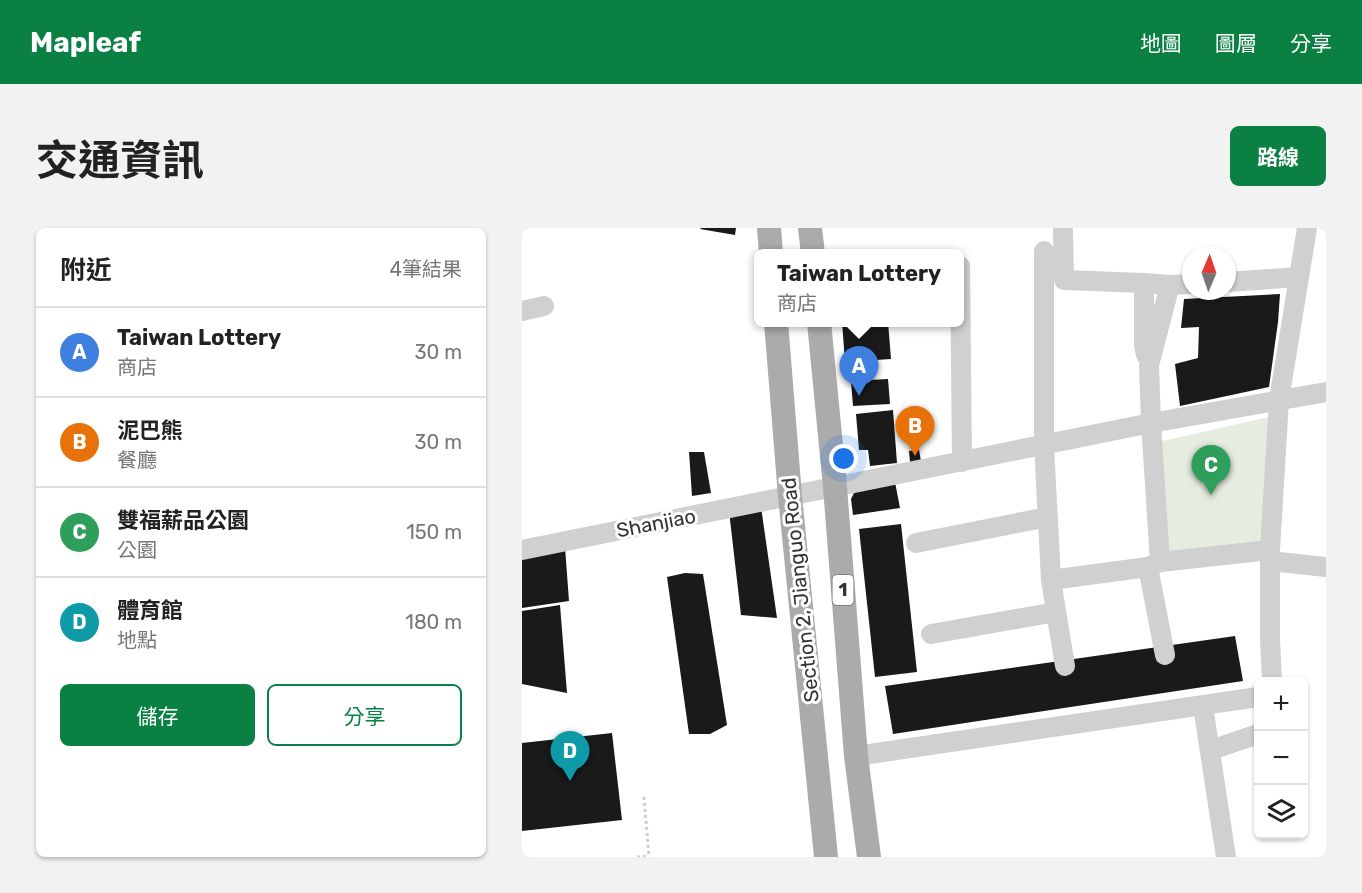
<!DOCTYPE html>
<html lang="zh-TW">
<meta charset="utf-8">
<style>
body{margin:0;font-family:Rubik,"Noto Sans TC",sans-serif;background:#f2f2f2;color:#222}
.controls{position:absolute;right:18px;bottom:18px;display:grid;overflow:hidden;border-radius:9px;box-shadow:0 2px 4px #0004}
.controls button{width:54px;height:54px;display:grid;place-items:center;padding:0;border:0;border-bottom:2px solid #e0e0e0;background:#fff;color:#222;font:30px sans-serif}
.compass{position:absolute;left:660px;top:18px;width:54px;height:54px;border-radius:50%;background:#fff;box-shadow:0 2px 4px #0004;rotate:2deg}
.you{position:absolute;left:322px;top:231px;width:21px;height:21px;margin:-15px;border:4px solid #fff;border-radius:50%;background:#1a73e8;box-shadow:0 0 0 9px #1a73e833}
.badge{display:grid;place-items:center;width:39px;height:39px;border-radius:50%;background:#0b8043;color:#fff;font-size:20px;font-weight:700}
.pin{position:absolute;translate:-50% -50px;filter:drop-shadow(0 2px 3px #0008)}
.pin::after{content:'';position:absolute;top:32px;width:21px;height:18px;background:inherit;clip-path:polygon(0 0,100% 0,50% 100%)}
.popup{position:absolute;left:232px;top:21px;width:210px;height:78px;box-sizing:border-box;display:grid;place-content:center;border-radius:9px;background:#fff;filter:drop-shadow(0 2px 4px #0005);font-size:20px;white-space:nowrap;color:#767676}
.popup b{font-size:22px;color:#222}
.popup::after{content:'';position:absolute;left:50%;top:100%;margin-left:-12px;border:12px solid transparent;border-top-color:#fff}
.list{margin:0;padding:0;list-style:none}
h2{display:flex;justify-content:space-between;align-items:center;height:78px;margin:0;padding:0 24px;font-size:26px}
h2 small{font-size:20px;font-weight:400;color:#767676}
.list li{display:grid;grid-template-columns:39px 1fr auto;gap:18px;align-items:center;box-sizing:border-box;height:90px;padding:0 24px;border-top:2px solid #e0e0e0}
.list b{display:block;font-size:22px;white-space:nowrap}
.list p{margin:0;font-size:20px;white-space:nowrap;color:#767676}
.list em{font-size:20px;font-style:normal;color:#767676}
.actions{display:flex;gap:12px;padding:18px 24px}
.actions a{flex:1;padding:14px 0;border:2px solid #0b8043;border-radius:9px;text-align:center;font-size:21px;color:#0b8043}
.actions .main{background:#0b8043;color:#fff}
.icon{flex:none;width:33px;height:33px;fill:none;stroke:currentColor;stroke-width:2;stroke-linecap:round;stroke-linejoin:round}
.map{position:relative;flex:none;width:804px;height:629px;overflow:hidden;border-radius:9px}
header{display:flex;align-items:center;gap:36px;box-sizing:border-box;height:84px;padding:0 30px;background:#0b8043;color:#fff}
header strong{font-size:28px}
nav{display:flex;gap:33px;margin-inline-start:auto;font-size:21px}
.intro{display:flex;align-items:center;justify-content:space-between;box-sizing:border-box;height:144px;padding:0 36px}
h1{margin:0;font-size:42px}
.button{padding:15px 27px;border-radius:9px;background:#0b8043;color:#fff;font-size:21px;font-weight:700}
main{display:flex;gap:36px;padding:0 36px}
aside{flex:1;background:#fff;border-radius:9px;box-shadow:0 2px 4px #0004}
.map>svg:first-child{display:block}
</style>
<header>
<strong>Mapleaf</strong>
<nav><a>地圖</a><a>圖層</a><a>分享</a></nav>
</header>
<div class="intro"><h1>交通資訊</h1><a class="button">路線</a></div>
<main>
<aside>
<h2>附近<small>4筆結果</small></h2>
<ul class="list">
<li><span class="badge" style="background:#3f7fe0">A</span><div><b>Taiwan Lottery</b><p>商店</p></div><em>30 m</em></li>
<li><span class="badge" style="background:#e8710a">B</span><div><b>泥巴熊</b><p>餐廳</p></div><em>30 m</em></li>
<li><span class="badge" style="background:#2e9e5b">C</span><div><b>雙福薪品公園</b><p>公園</p></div><em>150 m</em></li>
<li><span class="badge" style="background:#0f9aa8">D</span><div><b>體育館</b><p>地點</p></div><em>180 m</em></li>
</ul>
<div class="actions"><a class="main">儲存</a><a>分享</a></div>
</aside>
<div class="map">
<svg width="804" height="629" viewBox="0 0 804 629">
<rect width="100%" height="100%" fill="#fff"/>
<path fill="#e6ecdf" d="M 747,189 L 741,319 L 631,331 L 636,214 Z"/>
<path fill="#1a1a1a" d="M 179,0 L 214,0 L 213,7 L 178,1 Z
M 758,66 L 756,94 L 747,159 L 658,178 L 653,136 L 676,130 L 677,99 L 659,100 L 662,71 Z
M 320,94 L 366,94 L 369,131 L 323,134 Z
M 366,151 L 368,176 L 331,178 L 329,153 Z
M 371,182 L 375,235 L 348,238 L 346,222 L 337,222 L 334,186 Z
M 397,222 L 399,233 L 388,234 L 387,223 Z
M 167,224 L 182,224 L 189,265 L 170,268 Z
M 373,254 L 378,280 L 331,287 L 329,271 L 333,263 Z
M 239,279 L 255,390 L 219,387 L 207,283 Z
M 379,296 L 395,444 L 353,449 L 337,301 Z
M 43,319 L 47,373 L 0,380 L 0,326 Z
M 163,345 L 181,346 L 205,497 L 188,506 L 167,506 L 145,349 Z
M 38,377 L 45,465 L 0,456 L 0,383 Z
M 713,408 L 721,453 L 371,506 L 363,458 Z
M 90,505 L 100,592 L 0,603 L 0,515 Z"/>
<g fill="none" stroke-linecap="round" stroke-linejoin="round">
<path stroke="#cdcdcd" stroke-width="3" stroke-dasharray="3 3" stroke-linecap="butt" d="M 122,569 L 127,629
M 115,629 L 127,628"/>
<path stroke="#d0d0d0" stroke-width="20" d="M 541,0 L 542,52 L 622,55 L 648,57 L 669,56
M 522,23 L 522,217 L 529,352 L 543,438
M 438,38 L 440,234
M 705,54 L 777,49
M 622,55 L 622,117 L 624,127
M 0,83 L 22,78
M 394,315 L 526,289
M 0,322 L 629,195 L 804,164
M 748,333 L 804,339
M 638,334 L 629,195 L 627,137 L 648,57
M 626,339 L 643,427
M 529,352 L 626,339 L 638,334 L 748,322
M 409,406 L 534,384
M 750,454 L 748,410 L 748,322 L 757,172 L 785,0
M 681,478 L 704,629
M 689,522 L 736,506
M 334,528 L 736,469"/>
<path stroke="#ababab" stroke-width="24" d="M 247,0 L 249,26
M 288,0 L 291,26
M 254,94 L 268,268 L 304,629
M 297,94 L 313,259 L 334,528 L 347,629"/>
</g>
<g text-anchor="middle" stroke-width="6" stroke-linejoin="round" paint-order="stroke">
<rect fill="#fff" stroke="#707070" stroke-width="1.5" x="310.5" y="347" width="21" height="30" rx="4.5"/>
<g font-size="18" font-weight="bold" fill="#333">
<text x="321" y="368">1</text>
</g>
<g font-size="20" fill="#333" stroke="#fff">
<text transform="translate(134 295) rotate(-11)" y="7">Shanjiao</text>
<text transform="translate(278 362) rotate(-96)" y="7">Section 2, Jianguo Road</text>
</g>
</g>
</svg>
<div class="controls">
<button>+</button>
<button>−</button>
<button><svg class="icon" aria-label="layers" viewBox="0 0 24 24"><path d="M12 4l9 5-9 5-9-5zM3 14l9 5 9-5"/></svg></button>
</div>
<svg class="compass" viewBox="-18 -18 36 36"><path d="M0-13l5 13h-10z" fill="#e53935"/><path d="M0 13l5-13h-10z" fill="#767676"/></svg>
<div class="you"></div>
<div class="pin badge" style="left:337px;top:168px;background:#3f7fe0">A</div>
<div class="popup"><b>Taiwan Lottery</b>商店</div>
<div class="pin badge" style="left:393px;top:228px;background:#e8710a">B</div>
<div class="pin badge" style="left:689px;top:267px;background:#2e9e5b">C</div>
<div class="pin badge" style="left:48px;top:553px;background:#0f9aa8">D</div>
</div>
</main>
